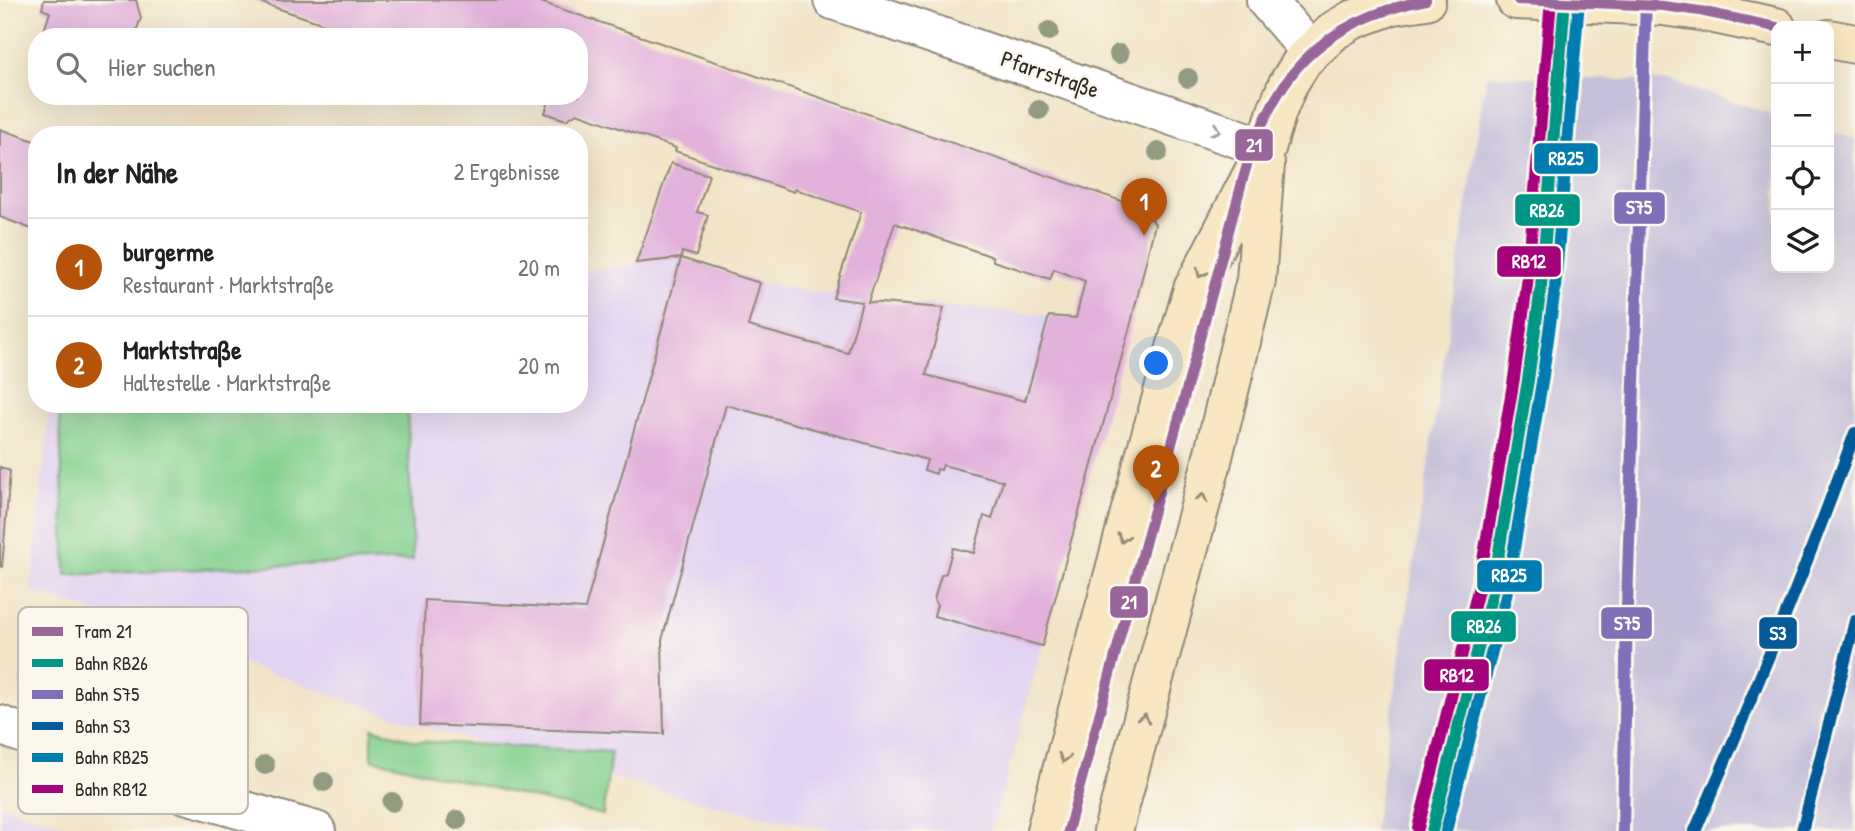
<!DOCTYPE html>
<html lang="de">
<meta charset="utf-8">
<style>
body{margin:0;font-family:"Patrick Hand",sans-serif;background:#f6f6f6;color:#202124}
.controls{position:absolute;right:21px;top:21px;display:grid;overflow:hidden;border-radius:14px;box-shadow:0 7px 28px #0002}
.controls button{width:63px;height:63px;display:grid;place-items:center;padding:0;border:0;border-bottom:2px solid #e0e0e0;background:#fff;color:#202124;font:35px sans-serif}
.you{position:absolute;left:1157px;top:364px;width:24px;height:24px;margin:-18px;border:5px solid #fff;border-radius:50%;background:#1a73e8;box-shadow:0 0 0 10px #1a73e833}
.badge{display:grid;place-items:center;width:46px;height:46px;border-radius:50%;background:#b45309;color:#fff;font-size:23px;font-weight:700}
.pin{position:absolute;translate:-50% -58px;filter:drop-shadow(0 2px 4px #0008)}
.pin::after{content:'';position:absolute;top:37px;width:24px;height:21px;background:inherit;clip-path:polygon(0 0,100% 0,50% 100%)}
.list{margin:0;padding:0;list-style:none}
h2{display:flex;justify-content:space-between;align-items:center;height:91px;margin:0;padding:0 28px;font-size:30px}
h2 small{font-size:23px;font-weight:400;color:#757577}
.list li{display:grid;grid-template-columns:46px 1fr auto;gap:21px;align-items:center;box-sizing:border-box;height:98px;padding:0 28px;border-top:2px solid #e0e0e0}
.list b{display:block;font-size:26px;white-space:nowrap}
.list p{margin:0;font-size:23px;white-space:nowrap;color:#757577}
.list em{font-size:23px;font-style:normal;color:#757577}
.icon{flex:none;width:38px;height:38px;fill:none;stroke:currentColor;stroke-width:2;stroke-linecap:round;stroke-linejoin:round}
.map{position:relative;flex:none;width:1855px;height:831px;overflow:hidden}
.search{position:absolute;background:#fff;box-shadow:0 7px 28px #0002;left:28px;top:28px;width:560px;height:77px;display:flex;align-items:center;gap:18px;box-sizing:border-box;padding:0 24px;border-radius:28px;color:#757577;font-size:26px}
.panel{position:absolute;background:#fff;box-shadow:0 7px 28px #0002;left:28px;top:126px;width:560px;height:287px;border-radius:28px}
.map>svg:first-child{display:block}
</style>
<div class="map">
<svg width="1855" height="831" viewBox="0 0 1855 831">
<rect width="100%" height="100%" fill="#fbf7ec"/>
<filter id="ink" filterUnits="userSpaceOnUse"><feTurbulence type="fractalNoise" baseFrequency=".0143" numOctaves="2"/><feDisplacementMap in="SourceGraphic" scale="14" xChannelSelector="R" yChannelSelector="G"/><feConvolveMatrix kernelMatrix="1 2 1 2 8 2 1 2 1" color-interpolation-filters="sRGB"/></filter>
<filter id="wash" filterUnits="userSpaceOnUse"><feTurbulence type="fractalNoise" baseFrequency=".00686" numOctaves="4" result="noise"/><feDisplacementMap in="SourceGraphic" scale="28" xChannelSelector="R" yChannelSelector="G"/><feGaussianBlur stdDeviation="1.57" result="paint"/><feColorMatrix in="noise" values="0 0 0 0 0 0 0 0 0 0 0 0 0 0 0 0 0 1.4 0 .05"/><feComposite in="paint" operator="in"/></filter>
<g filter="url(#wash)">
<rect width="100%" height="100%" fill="#f2e4c7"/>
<path fill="#e3d3f2" d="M 681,258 L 766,284 L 862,300 L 1131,322 L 993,827 L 989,831 L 837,831 L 717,806 L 426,727 L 31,590 L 50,404 L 579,404 L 579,272 Z
M 0,805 L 80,831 L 0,831 Z"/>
<path fill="#c6c0da" d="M 1486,76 L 1668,81 L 1776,115 L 1776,268 L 1829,268 L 1829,131 L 1855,139 L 1855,831 L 1374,831 Z"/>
<path fill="#82d08e" stroke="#567e5c" stroke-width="2" d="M 59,404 L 407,404 L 413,560 L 66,575 Z
M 372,728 L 415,741 L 611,752 L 603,815 L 372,759 Z"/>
<g id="blocks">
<path fill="#e2b1dc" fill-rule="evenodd" d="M 44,0 L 136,0 L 141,18 L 134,37 L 42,37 L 50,12 L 42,9 Z
M 253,0 L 535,0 L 1145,209 L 1155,224 L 1131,323 L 1042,646 L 934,616 L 937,605 L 934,600 L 941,575 L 946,573 L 953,548 L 974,553 L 984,516 L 992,519 L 1003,481 L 943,465 L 941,470 L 937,469 L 936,474 L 924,470 L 927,460 L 726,405 L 662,640 L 664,734 L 420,725 L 425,600 L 585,609 L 681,258 L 760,283 L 748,326 L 848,353 L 862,302 L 833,298 L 861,212 L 795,189 L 794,192 L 675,151 L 676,148 L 577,113 L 566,120 L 545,113 L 549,101 L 537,96 L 579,96 L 579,37 L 362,37 L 355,34 L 355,37 L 327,37 L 330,26 ZM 895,223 L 993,257 L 993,261 L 1050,279 L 1054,269 L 1085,281 L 1076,318 L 1049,316 L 1025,401 L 926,375 L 944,308 L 868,302 Z
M 0,129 L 37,142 L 37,231 L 0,217 Z
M 671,163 L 709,175 L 697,212 L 708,215 L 696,256 L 682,252 L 681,258 L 636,263 Z
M 0,467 L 10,471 L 2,567 L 0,566 Z"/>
</g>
</g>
<g filter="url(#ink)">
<use href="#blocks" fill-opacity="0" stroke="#8e8879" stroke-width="2"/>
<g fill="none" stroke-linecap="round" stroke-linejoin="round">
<g stroke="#8e8879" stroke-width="42">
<path id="minor" d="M 833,0 L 1266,148
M 1266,0 L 1311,52
M 0,725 L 168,789 L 316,831"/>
</g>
<g stroke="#8e8879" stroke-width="42">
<path id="secondary" d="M 1516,0 L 1663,6 L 1700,11 L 1776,27
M 1829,39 L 1855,44
M 1046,831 L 1147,449 L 1193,289 L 1266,148 L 1277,111 L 1288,84 L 1303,60 L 1335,30 L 1352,20 L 1393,5 L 1426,0
M 1113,831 L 1210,469 L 1256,280 L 1265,164"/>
</g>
<use href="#minor" stroke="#fff" stroke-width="38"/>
<use href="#secondary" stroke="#f9e7c3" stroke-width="38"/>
<g stroke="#fbf7ec" stroke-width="18">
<path id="rail-1" d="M 1432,831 L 1492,593 L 1528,380 L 1541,287 L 1565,0"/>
</g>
<g stroke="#fbf7ec" stroke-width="18">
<path id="rail-2" d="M 1623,831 L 1627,606 L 1646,0"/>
</g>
<g stroke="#fbf7ec" stroke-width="18">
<path id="rail-3" d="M 1695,831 C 1752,700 1806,568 1855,433
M 1802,831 L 1855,621"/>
</g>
<g stroke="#fbf7ec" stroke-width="18">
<path id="rail-4" d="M 1446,831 L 1506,596 L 1542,382 L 1555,288 L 1579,1"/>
</g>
<g stroke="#fbf7ec" stroke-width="18">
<path id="rail-5" d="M 1418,828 L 1478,590 L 1514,378 L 1527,285 L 1551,0"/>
</g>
<use href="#rail-1" stroke="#009686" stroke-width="12"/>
<use href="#rail-2" stroke="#8070b7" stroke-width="12"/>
<use href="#rail-3" stroke="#055a99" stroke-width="12"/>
<use href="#rail-4" stroke="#007cb0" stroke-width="12"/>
<use href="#rail-5" stroke="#a5027d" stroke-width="12"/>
<g stroke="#fbf7ec" stroke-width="16">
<path id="tram-1" d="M 1518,0 L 1663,6 L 1700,11 L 1776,27
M 1068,831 L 1242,182 C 1271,78 1318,21 1426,0"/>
</g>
<use href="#tram-1" stroke="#969" stroke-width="10"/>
</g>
<g fill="#939a82">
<circle cx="1049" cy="31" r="10"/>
<circle cx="1119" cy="54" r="10"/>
<circle cx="1188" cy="78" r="10"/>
<circle cx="1039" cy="110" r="10"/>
<circle cx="1158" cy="152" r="10"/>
<circle cx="26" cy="679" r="10"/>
<circle cx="265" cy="765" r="10"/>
<circle cx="324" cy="782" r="10"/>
<circle cx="392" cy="802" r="10"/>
<circle cx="457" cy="820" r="10"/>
</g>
<defs><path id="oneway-chevron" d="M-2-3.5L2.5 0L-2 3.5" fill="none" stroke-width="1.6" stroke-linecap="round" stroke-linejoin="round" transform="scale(1.75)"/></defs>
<use stroke="#a0a0a0" href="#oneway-chevron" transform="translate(1216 130) rotate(19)"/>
<g stroke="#928977">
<use href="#oneway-chevron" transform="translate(1201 273) rotate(117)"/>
<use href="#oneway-chevron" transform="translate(1202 498) rotate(-75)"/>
<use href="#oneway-chevron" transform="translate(1123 538) rotate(105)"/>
<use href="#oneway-chevron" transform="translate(1144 718) rotate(-75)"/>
<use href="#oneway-chevron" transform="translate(1064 758) rotate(104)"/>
</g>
</g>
<g text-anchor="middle" stroke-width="5" stroke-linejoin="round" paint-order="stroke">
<g font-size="23" fill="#2b2b2b" stroke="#fbf7ec">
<text transform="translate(1050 74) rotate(19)" y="8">Pfarrstraße</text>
</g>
</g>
<rect x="18" y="607" width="230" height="207" rx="10" fill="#fbf7ec" stroke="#bdbab2" stroke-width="2"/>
<rect x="32" y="627" width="31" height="9" fill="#969"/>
<rect x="32" y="659" width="31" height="8" fill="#009686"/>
<rect x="32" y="690" width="31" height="9" fill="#8070b7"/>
<rect x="32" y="722" width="31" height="8" fill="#055a99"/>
<rect x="32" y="753" width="31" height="9" fill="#007cb0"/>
<rect x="32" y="785" width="31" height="8" fill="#a5027d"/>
<g font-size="19" fill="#2b2b2b">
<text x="75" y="638">Tram 21</text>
<text x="75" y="670">Bahn RB26</text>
<text x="75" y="701">Bahn S75</text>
<text x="75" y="733">Bahn S3</text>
<text x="75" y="764">Bahn RB25</text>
<text x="75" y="796">Bahn RB12</text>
</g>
<g stroke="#fbf7ec" stroke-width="2.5">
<rect x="1234" y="128" width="40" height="34" rx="7" fill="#969"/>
<rect x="1533" y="142" width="66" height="33" rx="7" fill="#007cb0"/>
<rect x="1613" y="191" width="53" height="34" rx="7" fill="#8070b7"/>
<rect x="1514" y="193" width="67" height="34" rx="7" fill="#009686"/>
<rect x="1496" y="245" width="66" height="33" rx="7" fill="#a5027d"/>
<rect x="1476" y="559" width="67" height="34" rx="7" fill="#007cb0"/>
<rect x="1109" y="585" width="40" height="34" rx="7" fill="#969"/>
<rect x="1600" y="606" width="53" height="34" rx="7" fill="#8070b7"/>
<rect x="1450" y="610" width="67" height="33" rx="7" fill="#009686"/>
<rect x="1758" y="616" width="40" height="34" rx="7" fill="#055a99"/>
<rect x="1423" y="658" width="67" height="34" rx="7" fill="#a5027d"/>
</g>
<g font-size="19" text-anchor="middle" font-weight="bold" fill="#fff">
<text x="1254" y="152">21</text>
<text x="1566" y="165">RB25</text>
<text x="1639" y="214">S75</text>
<text x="1547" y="217">RB26</text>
<text x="1529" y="268">RB12</text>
<text x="1509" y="582">RB25</text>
<text x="1129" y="609">21</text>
<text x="1627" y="630">S75</text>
<text x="1484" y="633">RB26</text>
<text x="1778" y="640">S3</text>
<text x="1457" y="682">RB12</text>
</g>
</svg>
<div class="controls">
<button>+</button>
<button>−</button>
<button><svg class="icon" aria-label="locate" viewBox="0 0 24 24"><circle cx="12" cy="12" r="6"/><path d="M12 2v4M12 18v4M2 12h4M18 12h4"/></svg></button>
<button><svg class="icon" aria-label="layers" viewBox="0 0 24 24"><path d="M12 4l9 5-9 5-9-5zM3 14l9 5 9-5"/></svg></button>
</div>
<div class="you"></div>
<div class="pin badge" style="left:1144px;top:236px">1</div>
<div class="pin badge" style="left:1156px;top:503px">2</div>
<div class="search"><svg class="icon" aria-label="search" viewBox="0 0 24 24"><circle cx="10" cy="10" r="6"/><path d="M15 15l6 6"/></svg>Hier suchen</div>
<section class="panel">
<h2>In der Nähe<small>2 Ergebnisse</small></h2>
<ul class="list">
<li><span class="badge">1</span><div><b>burgerme</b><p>Restaurant · Marktstraße</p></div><em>20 m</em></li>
<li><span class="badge">2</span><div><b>Marktstraße</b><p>Haltestelle · Marktstraße</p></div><em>20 m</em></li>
</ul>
</section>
</div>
